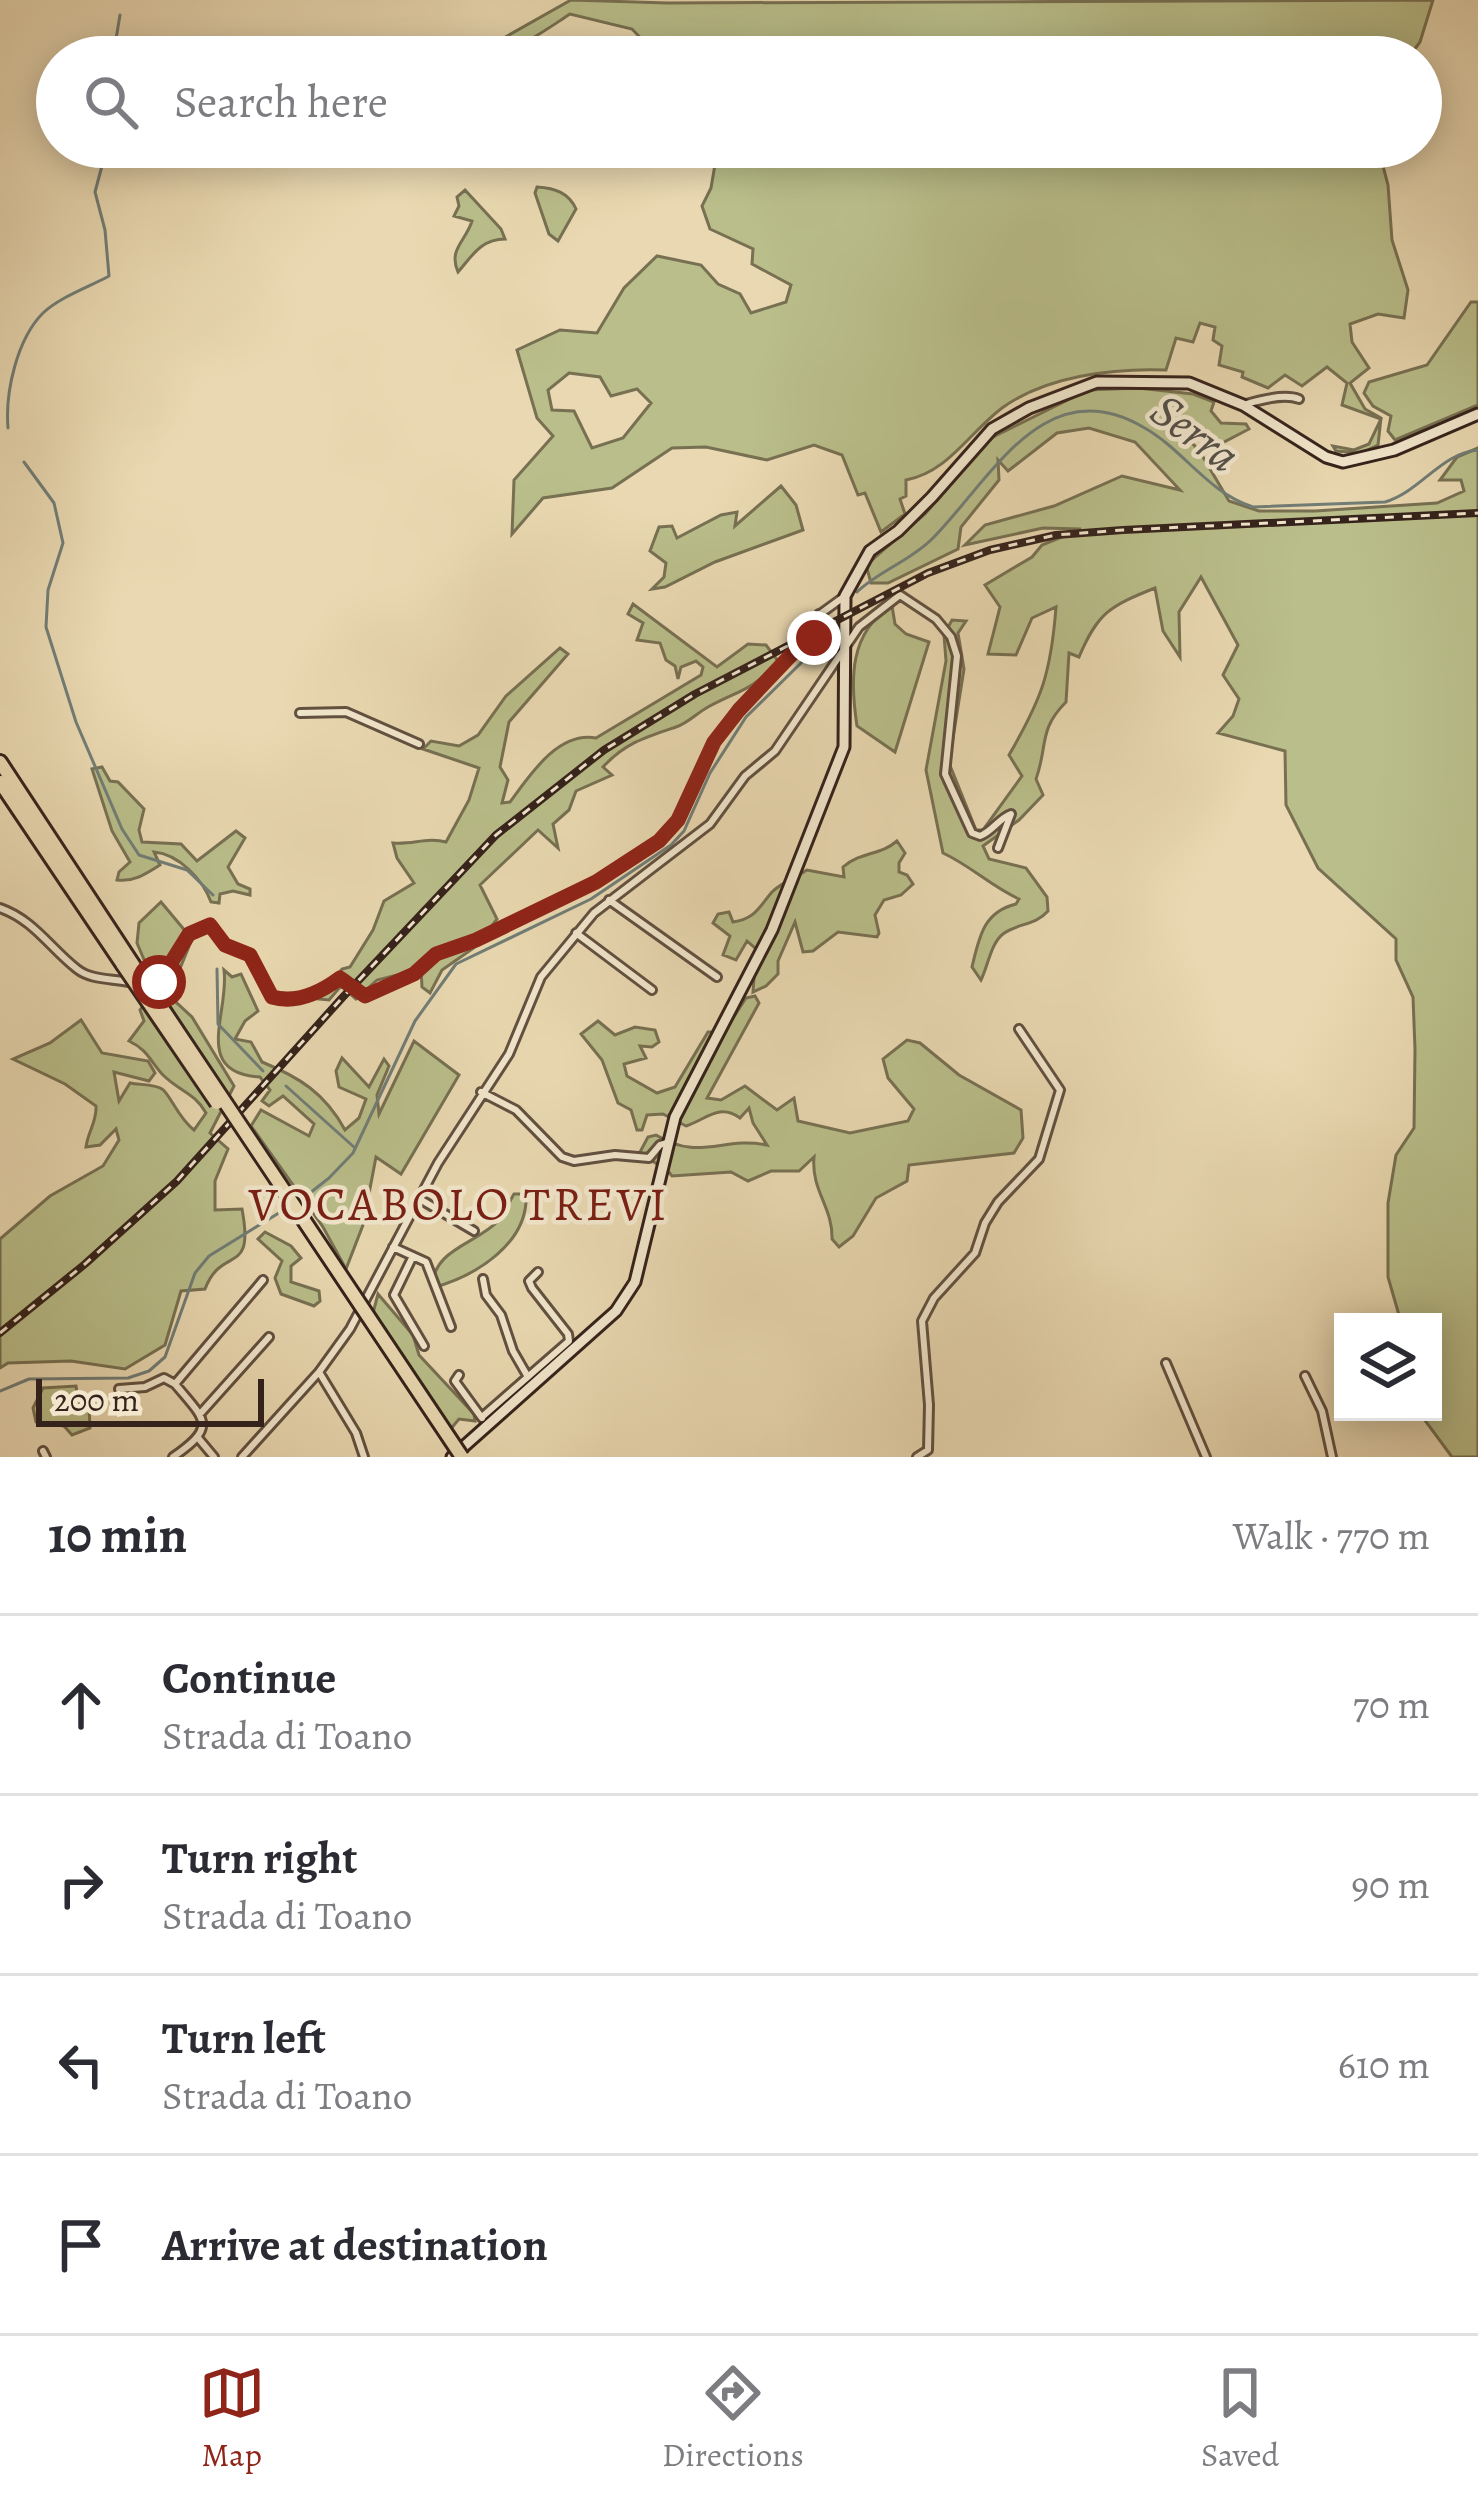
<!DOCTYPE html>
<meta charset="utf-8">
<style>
body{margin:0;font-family:Alegreya,serif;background:#f2f2f3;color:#2b2b33}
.controls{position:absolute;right:36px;bottom:36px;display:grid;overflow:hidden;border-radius:0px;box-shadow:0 6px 30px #0003}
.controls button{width:108px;height:108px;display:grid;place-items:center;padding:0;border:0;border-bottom:3px solid #e1e1e2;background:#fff;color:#2b2b33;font:60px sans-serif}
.scale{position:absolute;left:36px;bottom:30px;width:228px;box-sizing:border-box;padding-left:12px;border:6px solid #35221b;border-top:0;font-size:33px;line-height:42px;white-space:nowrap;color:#35221b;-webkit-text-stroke:9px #f1e6cc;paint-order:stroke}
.stop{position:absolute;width:36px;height:36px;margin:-27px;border:9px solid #8f2418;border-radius:50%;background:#fff}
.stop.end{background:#8f2418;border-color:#fff;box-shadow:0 3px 12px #0008}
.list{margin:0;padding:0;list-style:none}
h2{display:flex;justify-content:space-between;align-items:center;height:156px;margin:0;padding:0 48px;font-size:51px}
h2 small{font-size:39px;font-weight:400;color:#7c7c81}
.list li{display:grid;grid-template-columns:78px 1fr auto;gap:36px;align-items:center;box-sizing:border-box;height:180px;padding:0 48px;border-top:3px solid #e1e1e2}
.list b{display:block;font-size:45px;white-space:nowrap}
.list p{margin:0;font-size:39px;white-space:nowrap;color:#7c7c81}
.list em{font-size:39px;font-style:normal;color:#7c7c81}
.icon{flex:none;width:66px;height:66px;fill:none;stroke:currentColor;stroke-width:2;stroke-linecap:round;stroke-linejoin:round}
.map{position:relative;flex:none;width:1478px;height:1457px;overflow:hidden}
.search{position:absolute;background:#fff;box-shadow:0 6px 30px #0003;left:36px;right:36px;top:36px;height:132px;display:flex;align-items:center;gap:30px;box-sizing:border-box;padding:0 42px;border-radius:66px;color:#7c7c81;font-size:45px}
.sheet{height:876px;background:#fff}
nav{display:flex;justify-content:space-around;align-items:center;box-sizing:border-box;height:168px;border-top:3px solid #e1e1e2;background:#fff;font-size:33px;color:#7c7c81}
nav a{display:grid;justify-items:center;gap:6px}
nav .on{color:#8f2418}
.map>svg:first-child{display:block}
</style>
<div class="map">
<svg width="1478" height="1457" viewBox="0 0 1478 1457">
<rect width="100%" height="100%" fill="#e9d8b1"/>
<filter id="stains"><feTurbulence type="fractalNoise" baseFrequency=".00167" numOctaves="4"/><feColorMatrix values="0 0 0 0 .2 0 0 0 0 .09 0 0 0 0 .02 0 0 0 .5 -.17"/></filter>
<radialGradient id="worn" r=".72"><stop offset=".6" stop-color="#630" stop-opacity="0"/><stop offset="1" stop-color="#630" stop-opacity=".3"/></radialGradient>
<path fill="#b9be8a" stroke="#777052" stroke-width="3" fill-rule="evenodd" d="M 571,0 L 668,3 L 1433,0 L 1420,42 L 1409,57 L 659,57 L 632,29 L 570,14 C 538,35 510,57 470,57 Z
M 718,147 L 1378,147 L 1388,185 L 1392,240 L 1408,290 L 1404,318 L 1378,314 L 1350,324 L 1352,342 L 1369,368 L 1350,383 L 1365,409 L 1381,418 L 1378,445 L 1361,453 L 1336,451 L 1333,446 L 1354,450 L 1369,444 L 1381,419 L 1342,405 L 1347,383 L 1327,367 L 1302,386 L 1285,375 L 1268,388 L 1242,377 L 1243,372 L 1219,365 L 1222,346 L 1213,340 L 1215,327 L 1200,323 L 1193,342 L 1176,338 L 1166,370 C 1113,368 1046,376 1002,408 C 969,433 948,472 906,480 L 906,496 L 900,499 L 905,514 L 881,532 L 865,493 L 858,495 L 842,455 L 814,445 L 767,460 L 706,447 L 672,448 L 612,488 L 543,498 L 512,534 L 514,480 L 553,436 L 537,418 L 517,350 L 560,330 L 597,333 L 624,288 L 657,256 L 701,265 L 718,284 L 740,294 L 751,313 L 786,302 L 791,285 L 752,264 L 753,249 L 710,229 L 702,206 L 711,188 ZM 569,373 L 600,377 L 611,396 L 637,389 L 651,403 L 623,438 L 592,448 L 574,411 L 552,410 L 548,390 Z
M 537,187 C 555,188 569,193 576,209 L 558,241 L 549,234 L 535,193 Z
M 465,190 L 501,229 L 505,239 C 481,239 472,256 458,272 C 448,249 466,241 472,221 L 454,216 L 459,206 L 457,197 Z
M 1471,302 L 1478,302 L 1478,405 L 1395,440 L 1388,431 L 1391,416 L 1373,406 L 1364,393 L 1369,382 L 1427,365 Z
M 1138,388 L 1193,394 L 1214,402 L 1211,411 L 1221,423 L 1246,424 L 1249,429 L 1222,443 L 1190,430 L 1188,438 L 1200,452 L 1229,501 L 1259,511 L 1315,511 L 1437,503 L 1464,491 L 1461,480 L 1440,480 L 1457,457 L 1478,448 L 1478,1457 L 1452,1457 L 1421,1415 L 1421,1412 L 1433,1412 L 1433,1322 L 1401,1322 L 1388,1277 L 1388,1203 L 1396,1155 L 1414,1128 L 1415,1049 L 1413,997 L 1396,960 L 1396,939 L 1318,868 L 1286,805 L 1285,751 L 1218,733 L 1233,716 L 1239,699 L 1223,675 L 1238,645 L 1201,577 L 1179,612 L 1180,657 L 1163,631 L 1155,588 C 1110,606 1098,612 1079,657 L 1069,653 L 1066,702 C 1038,730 1048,746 1036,779 L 1043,795 L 1019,820 L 983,846 L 989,859 L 1026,868 L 1047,897 L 1048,911 C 1035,926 1017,923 1003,934 C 991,943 988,966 981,980 L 972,967 C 979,938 983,912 1016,904 L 1019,899 C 992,887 971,866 943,853 L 926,770 L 946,661 L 944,635 L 952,620 L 966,621 L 958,633 L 964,669 L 949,763 L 976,830 L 983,830 L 1022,776 L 1009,755 C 1042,698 1051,673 1056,607 L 1032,618 L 1016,655 L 988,654 L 1000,607 L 985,585 L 1032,557 L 1042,545 L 1081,529 L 1043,528 L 965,545 L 985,525 L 1054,506 L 1122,476 L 1180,490 L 1135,442 L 1089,428 L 1057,433 L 1008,471 L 998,460 L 999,480 L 961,527 L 958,549 L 888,583 L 871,583 L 866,565 L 925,514 L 991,438 L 1088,390 Z
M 781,486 L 796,505 L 803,530 L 715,562 L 665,587 L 652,589 L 664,577 L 666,563 L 650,551 L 659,527 L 672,526 L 677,538 L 721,515 L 737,512 L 735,526 Z
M 633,604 L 717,667 L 748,644 L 766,645 L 778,661 C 751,692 741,689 708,707 C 697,713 688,723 676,727 C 646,737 625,743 603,767 L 612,775 L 576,791 L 569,810 L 553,824 L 558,848 L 538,830 L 480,885 L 497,919 L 478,945 L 442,970 L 430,993 L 422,987 L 421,969 L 377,980 L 356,999 L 341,986 L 329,1000 L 319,999 L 342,969 L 350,967 L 373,930 L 384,901 L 414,883 L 397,858 L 393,843 C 412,845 427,837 446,842 L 469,800 L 479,768 L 423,749 L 431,741 L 459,746 L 478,735 L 506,696 L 560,648 L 568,654 L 509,722 L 500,767 L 508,780 L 502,803 L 510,802 C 530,775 558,731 596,738 L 701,675 L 703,667 L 696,661 L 681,667 L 678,679 L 675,666 L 666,660 L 660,643 L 637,640 L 643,623 L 628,614 Z
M 892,606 L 895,624 L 906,634 L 929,642 L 895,752 L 857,726 C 850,680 849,632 892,606 Z
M 102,767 L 110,781 L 118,782 L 144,809 L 139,830 L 142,842 L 181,844 L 197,861 L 236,831 L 245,838 L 228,867 L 238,884 L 250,889 L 250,895 L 233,891 L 220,894 L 219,903 L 211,902 C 203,880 179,854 154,852 L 160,865 C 146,874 134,882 117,880 L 119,872 L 130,862 L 112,831 L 92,769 Z
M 897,841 L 905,853 L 899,863 L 899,872 L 907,875 L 913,884 L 901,895 L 884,900 L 875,915 L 879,933 L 877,937 L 838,932 L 813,951 L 803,952 L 795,922 L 778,961 L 778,974 L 766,986 L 753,992 L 756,949 L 747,941 L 736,960 L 723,955 L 730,936 L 713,923 L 718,914 L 729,912 L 733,922 C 755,919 759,907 772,892 C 781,883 796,877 807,870 L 844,877 L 843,867 C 860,852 881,855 897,841 Z
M 161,902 L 192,939 L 179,971 L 183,981 L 180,989 L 164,991 L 192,1017 L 234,1086 L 210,1133 L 228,1149 L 215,1181 L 215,1210 L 242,1209 C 255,1278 222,1244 205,1289 L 181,1291 L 165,1345 L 125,1369 L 71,1361 L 8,1363 L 0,1368 L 0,1239 L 50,1196 L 103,1166 L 119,1140 L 116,1129 L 100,1145 L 86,1147 C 88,1131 97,1122 96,1106 L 65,1084 L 13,1059 L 50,1043 L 81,1020 L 102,1053 L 148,1061 L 155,1073 L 149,1081 L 114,1072 L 119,1101 L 130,1083 C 139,1085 155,1084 162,1089 C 170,1094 178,1118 194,1130 L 206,1113 C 195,1093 179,1091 163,1075 C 150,1061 148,1050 129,1041 L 144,1021 L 140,1010 L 156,988 L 137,943 L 139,923 Z
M 224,970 L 232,977 L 241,974 L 258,1011 L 245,1021 L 235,1039 L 251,1042 L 262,1062 C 299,1077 325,1093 345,1130 L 359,1118 L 366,1099 L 339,1087 L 336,1071 L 342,1058 L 369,1087 L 384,1059 L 389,1066 L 377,1095 L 379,1114 L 414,1041 L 459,1075 L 401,1174 L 376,1157 L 363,1225 L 346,1269 L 323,1227 L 251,1126 L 261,1110 L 309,1136 L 314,1124 L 283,1096 L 269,1106 L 262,1101 L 270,1090 L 260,1077 C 191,1073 230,1012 224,970 Z
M 755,996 L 759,1003 L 707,1098 L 721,1100 L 745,1086 L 777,1110 L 794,1098 L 798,1121 L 850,1133 L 908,1121 L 914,1109 L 888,1078 L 883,1059 L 907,1040 L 920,1043 L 959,1075 L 1021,1110 L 1023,1138 L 1014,1153 L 909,1165 L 907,1181 L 876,1198 L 853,1236 L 839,1247 L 832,1239 C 833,1207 811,1191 814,1157 L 799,1171 L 771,1171 L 748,1181 L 731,1172 L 672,1176 C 664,1164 650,1163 640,1152 L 648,1137 L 656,1135 C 700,1162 722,1136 767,1145 L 753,1123 L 749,1108 L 740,1118 C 719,1103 707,1119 686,1126 L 663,1114 L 647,1115 L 642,1130 L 637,1130 L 631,1110 L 618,1103 L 602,1060 L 581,1034 L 598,1021 L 615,1035 L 635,1027 L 655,1030 L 659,1042 L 652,1047 L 640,1046 L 646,1058 L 624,1064 L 627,1076 L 657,1093 L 675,1087 L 708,1032 L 724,1032 L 746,998 Z
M 514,1194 L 526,1194 C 529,1243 476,1276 432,1288 C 433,1248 476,1245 499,1220 C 505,1214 509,1202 514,1194 Z
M 265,1232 L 291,1246 L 301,1258 L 291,1266 L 291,1282 L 319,1291 L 320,1301 L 314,1306 L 281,1294 L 275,1278 L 282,1261 L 258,1239 Z
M 378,1294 L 413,1335 L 419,1355 L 474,1414 L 475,1421 L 459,1419 L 449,1431 L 373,1313 Z
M 76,1386 L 77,1394 L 67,1401 L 76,1413 L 80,1404 L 89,1408 L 90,1428 L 72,1435 L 64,1426 L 36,1422 L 33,1408 L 43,1388 Z"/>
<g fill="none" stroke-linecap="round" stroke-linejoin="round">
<path stroke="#717d76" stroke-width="3" d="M 113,57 L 120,15
M 8,428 C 5,392 17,339 43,313 C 60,297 89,287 109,276 L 105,230 L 95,192 L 107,147
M 24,462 L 54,503 L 63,543 L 48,590 L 46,627 L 76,722 L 122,829 L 139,855 L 187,870 L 213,895
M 857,592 C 879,571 910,561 932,539 C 990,481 1044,369 1143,427 C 1183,449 1208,493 1253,507 L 1385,502 C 1420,492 1441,453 1478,450
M 217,969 L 218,1024 L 263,1071
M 286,1086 L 355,1148
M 296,1204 L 329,1178 L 353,1153 L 415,1021 L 456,964 L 591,899 L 671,845 L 684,831 L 710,773 L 746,717 L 802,662 L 835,639
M 0,1391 L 29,1379 L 128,1378 L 149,1371 L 165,1357 L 195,1273 L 209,1256 L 287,1208"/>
<g stroke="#625040" stroke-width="12">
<path id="street" d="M 1243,405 C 1259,400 1284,393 1299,399
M 815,638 L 812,620 L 845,596
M 300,713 L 346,712 L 419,744
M 609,900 L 717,977
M 0,908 C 34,920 50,948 77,969 C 92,981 115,978 133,983
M 576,933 L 652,990
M 152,986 C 177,970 176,931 210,925 L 225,945 L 250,955 L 271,997 C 296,1004 321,992 340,978 L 344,979
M 360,993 L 371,994 L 414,974 L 436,954 L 476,940 L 596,882 L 659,841 L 678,821 L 714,742 L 738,709 L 791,655 L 821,635 L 819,614
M 481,1092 L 516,1110 L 562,1157 L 574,1161 L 615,1155 L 649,1158 L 660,1145 L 669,1142
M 418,1198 L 474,1231
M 393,1247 L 426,1262 L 451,1327
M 413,1256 L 394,1295 L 424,1346
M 483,1279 L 486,1295 L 501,1315 L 513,1351 L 528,1377
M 1166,1363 L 1206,1457
M 319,1372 L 356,1433 L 364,1457
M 459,1375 L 455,1381 L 482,1418
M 1305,1376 L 1322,1411 L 1332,1457
M 119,1389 L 145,1387 L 164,1378 L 175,1384
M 200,1414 L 269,1337
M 482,1417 L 569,1341 L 568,1334 L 532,1288 L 529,1281 L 538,1272
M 199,1439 L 214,1457
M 43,1451 L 46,1457
M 173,1457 C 218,1426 205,1420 175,1384 L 263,1280
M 242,1457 L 319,1372 L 350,1329 L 438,1163 L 509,1054 L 541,977 L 594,913 L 710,824 L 745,776 L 775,751 L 859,627 L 900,595 L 936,619 L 951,637 L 957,656 L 945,774 L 972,833 L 980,836 C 993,831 998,819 1011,814 L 998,848
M 917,1457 L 928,1450 L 929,1405 L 922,1321 L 934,1298 L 975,1253 L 985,1223 L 998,1202 L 1039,1159 L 1060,1090 L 1019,1029"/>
</g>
<g stroke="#35221b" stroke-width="15">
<path id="secondary" d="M 452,1457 L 616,1311 L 635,1282 L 675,1117 L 772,930 L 844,747 L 845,596 L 870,551 L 898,531 L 932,497 L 992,429 L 1029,408 L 1097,382 L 1189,383 L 1243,405 L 1326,457 L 1343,462 L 1394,450 L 1478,414"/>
</g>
<g stroke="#35221b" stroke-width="18">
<path id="highway" d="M 0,762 L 132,963
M 0,782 L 123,965"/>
</g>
<use href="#street" stroke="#f1e6cc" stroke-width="6"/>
<use href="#secondary" stroke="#f1e6cc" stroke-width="9"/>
<use href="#highway" stroke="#e9d8b1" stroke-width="12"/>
<g stroke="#35221b" stroke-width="8">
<path id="rail" d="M 0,1333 L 85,1264 L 177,1181 L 342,998 L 496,835 L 604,750 L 695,694 L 928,573 L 990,550 L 1056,535 L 1123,530 L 1478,513"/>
</g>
<use href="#rail" stroke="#f1e6cc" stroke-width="3" stroke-dasharray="9" stroke-linecap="butt"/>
<g stroke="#625040" stroke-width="12" stroke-linecap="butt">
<path id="street-bridge" d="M 344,979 L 360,993"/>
</g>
<g stroke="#35221b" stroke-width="18" stroke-linecap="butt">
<path id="highway-bridge" d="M 132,963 L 462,1457
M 123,965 L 217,1103"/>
</g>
<use href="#street-bridge" stroke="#f1e6cc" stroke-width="6"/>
<use href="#highway-bridge" stroke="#e9d8b1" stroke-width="12"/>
</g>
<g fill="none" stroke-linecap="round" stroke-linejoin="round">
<path stroke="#8f2418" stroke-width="15" d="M 159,982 L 189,934 L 210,925 L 225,945 L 250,955 L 272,997 C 296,1004 321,992 340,978 L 365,996 L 414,974 L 436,954 L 476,940 L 596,882 L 659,841 L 678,820 L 714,742 L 739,710 L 791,655 L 814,638"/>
</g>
<g text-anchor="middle" stroke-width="9" stroke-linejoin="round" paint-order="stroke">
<g font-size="48" font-style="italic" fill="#534f48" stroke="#f1e6cc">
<text transform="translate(1196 432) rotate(37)" y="17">Serra</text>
</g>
<g font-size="48" letter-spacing="3" fill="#7a1f14" stroke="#f1e6cc">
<text x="459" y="1220">VOCABOLO TREVI</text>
</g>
</g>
<rect width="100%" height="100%" filter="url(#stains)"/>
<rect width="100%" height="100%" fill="url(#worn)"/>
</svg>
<div class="controls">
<button><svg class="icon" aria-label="layers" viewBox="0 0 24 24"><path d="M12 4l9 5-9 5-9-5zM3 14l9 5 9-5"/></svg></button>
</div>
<div class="scale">200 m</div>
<div class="stop" style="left:159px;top:982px"></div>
<div class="stop end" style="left:814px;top:638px"></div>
<div class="search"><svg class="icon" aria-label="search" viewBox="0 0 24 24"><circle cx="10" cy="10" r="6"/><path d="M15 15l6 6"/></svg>Search here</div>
</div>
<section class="sheet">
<h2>10 min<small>Walk · 770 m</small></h2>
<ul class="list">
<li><svg class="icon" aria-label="ahead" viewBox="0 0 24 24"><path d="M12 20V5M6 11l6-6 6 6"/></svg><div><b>Continue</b><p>Strada di Toano</p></div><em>70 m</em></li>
<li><svg class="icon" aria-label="right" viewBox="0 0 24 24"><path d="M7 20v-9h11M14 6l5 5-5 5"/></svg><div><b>Turn right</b><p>Strada di Toano</p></div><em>90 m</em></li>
<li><svg class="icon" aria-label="left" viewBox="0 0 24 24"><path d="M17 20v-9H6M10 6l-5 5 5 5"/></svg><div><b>Turn left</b><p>Strada di Toano</p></div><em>610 m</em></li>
<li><svg class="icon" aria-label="arrive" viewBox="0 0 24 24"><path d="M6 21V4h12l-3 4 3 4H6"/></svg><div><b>Arrive at destination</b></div></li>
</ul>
</section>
<nav>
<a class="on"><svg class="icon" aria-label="map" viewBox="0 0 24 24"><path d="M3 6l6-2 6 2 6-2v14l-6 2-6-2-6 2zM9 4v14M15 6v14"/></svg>Map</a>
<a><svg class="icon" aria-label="directions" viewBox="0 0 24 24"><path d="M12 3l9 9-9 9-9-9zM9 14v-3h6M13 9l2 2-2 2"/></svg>Directions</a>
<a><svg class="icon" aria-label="saved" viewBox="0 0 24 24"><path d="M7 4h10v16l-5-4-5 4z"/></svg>Saved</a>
</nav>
